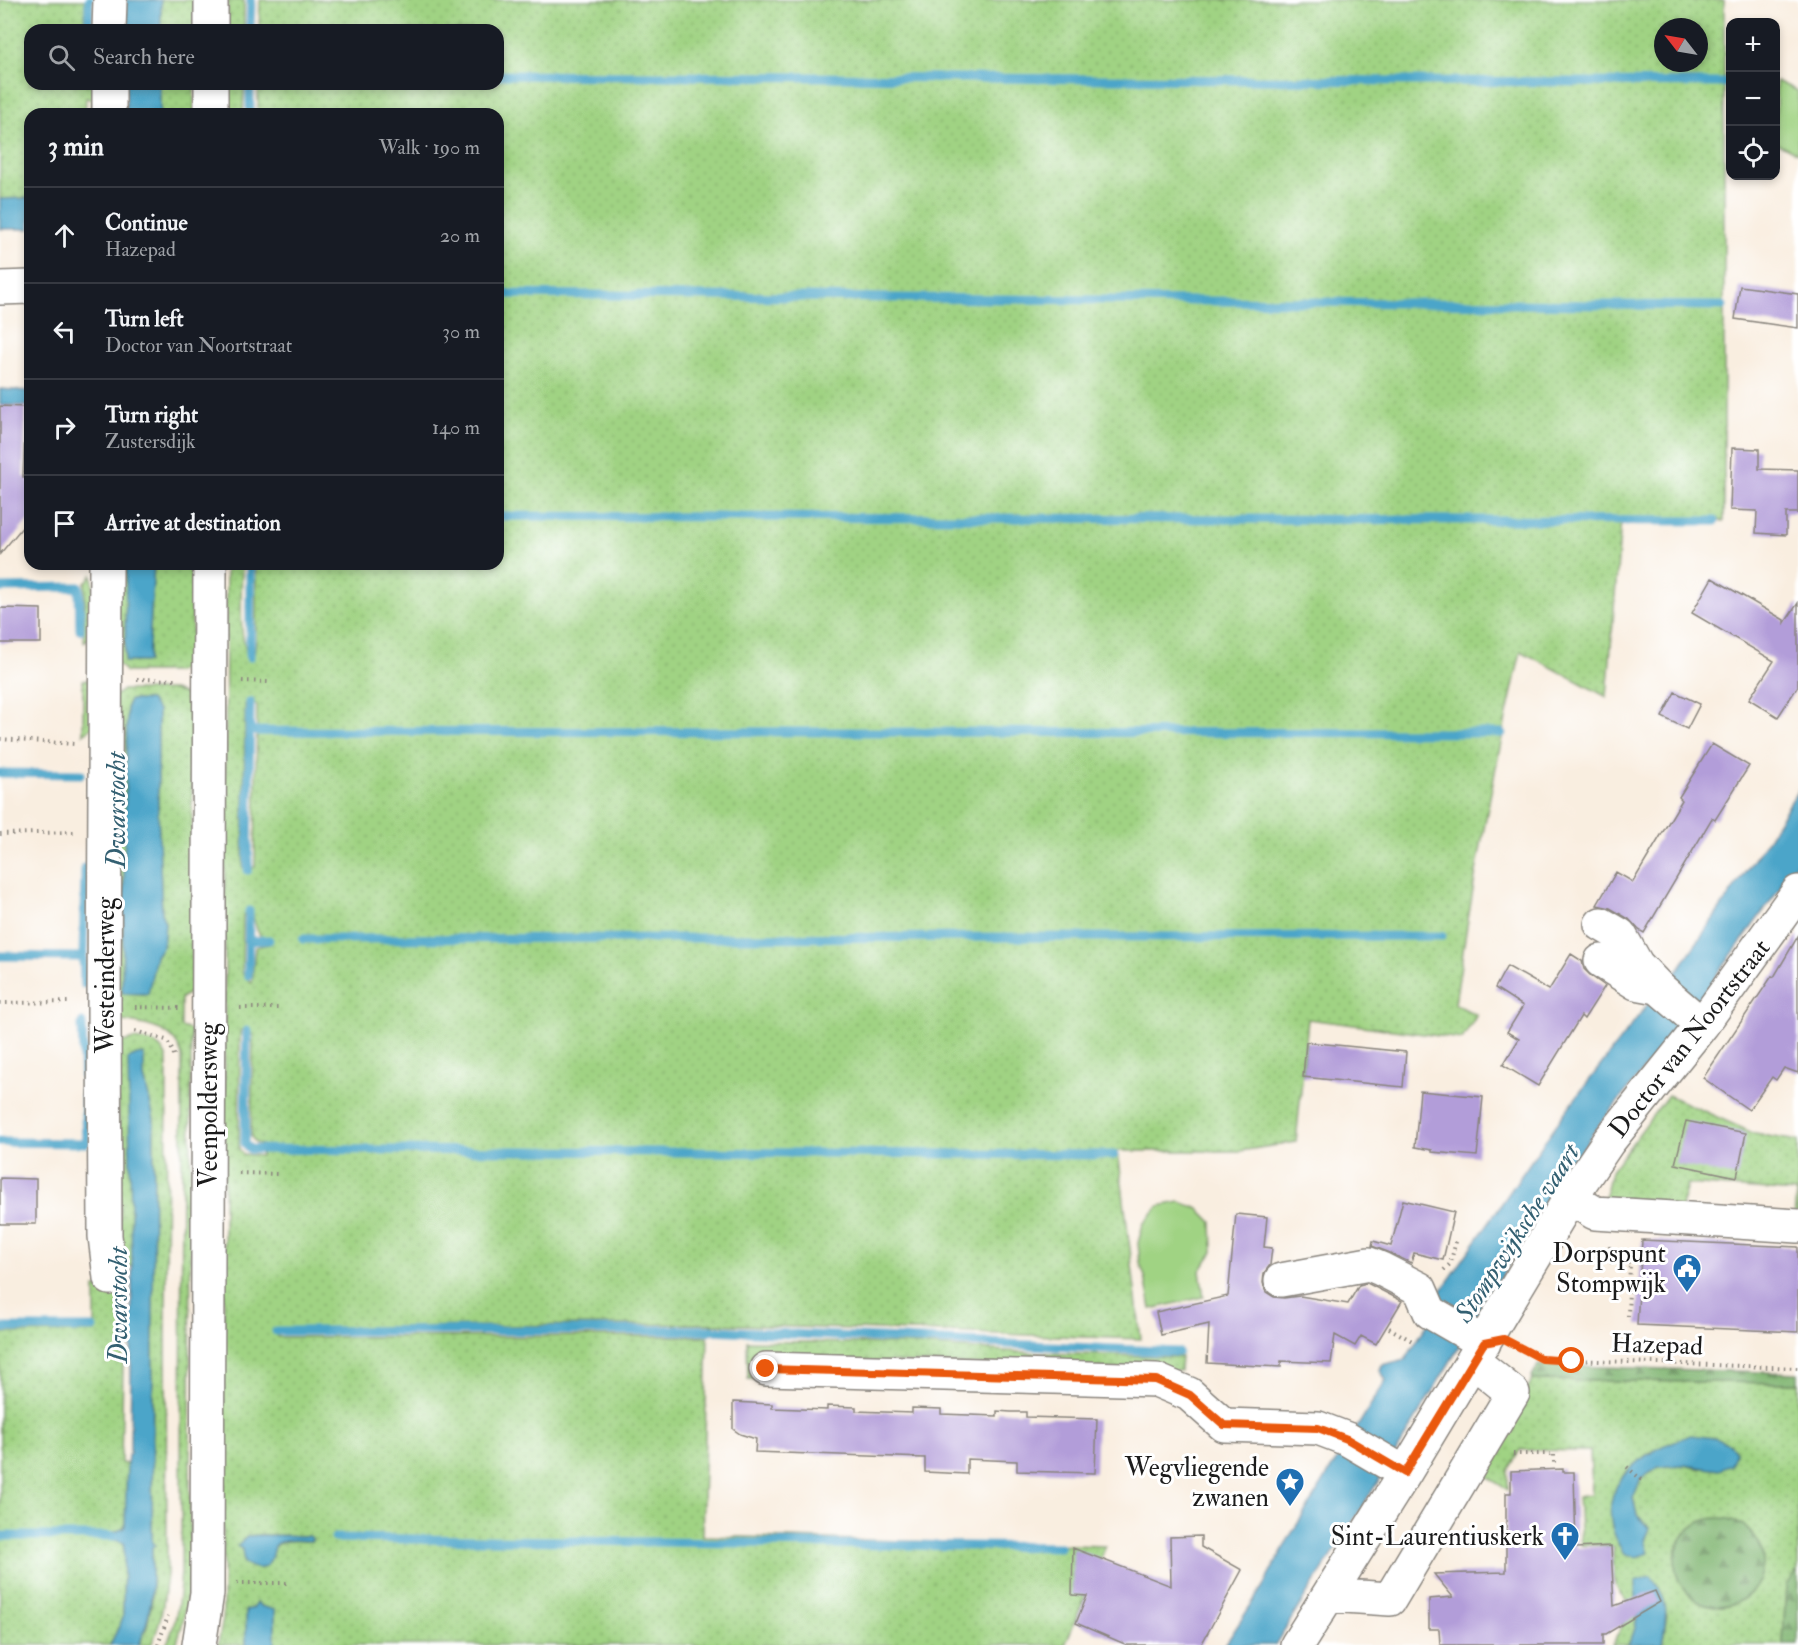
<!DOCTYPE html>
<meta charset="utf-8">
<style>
body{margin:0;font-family:"IM FELL Double Pica",serif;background:#20242c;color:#f1f3f6}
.controls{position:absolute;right:18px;top:18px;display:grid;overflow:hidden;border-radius:12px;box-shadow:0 3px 9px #0003}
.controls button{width:54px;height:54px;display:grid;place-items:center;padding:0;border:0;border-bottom:2px solid #363941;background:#171b24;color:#f1f3f6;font:30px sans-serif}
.compass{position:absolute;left:1654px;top:18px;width:54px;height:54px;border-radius:50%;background:#171b24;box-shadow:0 3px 9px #0003;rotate:301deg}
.stop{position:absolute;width:18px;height:18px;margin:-14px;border:4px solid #ea580c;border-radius:50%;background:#fff}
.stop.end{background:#ea580c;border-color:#fff;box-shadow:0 2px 6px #0008}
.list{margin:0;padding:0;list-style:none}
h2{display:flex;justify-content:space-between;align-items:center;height:78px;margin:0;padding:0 24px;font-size:26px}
h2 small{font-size:20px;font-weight:400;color:#9ea1a6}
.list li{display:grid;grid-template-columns:39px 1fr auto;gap:18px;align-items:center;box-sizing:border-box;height:96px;padding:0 24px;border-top:2px solid #363941}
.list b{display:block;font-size:22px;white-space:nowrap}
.list p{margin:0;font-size:20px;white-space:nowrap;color:#9ea1a6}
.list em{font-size:20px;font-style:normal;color:#9ea1a6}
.icon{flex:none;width:33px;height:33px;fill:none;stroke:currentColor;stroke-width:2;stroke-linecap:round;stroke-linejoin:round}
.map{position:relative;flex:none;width:1798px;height:1645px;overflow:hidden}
.search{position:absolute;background:#171b24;box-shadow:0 3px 9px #0003;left:24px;top:24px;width:480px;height:66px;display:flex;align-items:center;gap:15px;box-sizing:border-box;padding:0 21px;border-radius:18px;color:#9ea1a6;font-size:22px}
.panel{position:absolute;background:#171b24;box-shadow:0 3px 9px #0003;left:24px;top:108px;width:480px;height:462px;border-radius:18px}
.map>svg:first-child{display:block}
</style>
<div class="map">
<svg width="1798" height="1645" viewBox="0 0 1798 1645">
<defs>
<pattern id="grass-dots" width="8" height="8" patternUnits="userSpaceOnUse" patternTransform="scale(1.5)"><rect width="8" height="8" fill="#a0d383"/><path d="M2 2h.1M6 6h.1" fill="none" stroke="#89b571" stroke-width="1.8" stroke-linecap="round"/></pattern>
<pattern id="forest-firs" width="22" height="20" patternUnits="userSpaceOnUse" patternTransform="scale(1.5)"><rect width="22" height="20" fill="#80b571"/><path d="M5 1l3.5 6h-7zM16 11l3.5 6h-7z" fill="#68925c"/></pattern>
</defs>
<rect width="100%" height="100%" fill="#fff"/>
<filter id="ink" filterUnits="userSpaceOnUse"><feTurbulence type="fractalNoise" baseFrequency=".0167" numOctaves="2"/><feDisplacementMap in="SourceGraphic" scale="12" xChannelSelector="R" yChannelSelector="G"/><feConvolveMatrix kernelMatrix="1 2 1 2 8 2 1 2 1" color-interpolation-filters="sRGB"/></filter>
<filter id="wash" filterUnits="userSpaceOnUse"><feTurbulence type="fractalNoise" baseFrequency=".008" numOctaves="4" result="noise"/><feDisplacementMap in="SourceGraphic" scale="24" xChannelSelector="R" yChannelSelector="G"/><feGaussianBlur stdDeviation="1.35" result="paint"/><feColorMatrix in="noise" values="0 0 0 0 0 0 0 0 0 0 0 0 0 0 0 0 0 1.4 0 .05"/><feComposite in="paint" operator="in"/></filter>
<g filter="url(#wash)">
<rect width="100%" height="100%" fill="#f9eee0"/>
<path fill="url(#grass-dots)" stroke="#5e7850" stroke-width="1.5" fill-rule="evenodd" d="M 0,0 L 85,0 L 84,30 L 30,30 L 30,84 L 104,84 L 103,114 L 91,114 L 91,99 L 86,98 L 85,114 L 30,114 L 30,198 L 0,199 Z
M 161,0 L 194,0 L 194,30 L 161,30 Z
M 228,0 L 244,0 L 244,30 L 228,30 Z
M 260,0 L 1724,0 L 1724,521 L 1621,521 L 1607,697 L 1521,651 C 1494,768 1472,885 1455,1004 L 1477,1015 L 1462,1039 L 1308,1019 L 1296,1142 L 1240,1151 L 1118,1151 L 1141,1339 L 711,1324 L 276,1328 L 277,1337 L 708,1336 L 702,1536 L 1106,1546 L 1065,1645 L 275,1645 L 275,1610 L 253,1608 L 246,1610 L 246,1645 L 218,1645 L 223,1619 L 223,1592 L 226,564 L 242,564 C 242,585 237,643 250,656 L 254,654 L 256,641 L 256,564 L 498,564 L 498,114 L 258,114 L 258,84 L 498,84 L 498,30 L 259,30 ZM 1663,27 L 1699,27 L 1699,63 L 1663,63 ZM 250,702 L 257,705 L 255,866 L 248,872 L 243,867 L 245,704 ZM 248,909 C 258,921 252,925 261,937 L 270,937 L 270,944 L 255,947 L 252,983 L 242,972 L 243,917 ZM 247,1028 L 253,1036 L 251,1137 L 256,1143 L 262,1145 L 261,1156 L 243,1154 L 239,1149 L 240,1031 ZM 260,1535 L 309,1536 L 311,1541 C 300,1541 279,1537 273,1550 C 269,1557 271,1559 264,1568 L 242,1548 L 242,1543 L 248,1536 Z
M 160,84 L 194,84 L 194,114 L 160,114 Z
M 227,84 L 244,84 L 243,114 L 227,114 Z
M 113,564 L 126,564 L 125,661 L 148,662 L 154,564 L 192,564 L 192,661 L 178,672 L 126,672 L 112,658 Z
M 92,575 L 99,633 L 84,642 L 85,583 Z
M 83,680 L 99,680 L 98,724 L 83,734 Z
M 123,690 L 174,690 L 186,695 L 192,704 L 192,991 L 181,998 L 181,1027 L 191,1030 L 190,1570 C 189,1597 185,1620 176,1645 L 166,1645 C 178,1622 179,1596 181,1570 L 182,1056 C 174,1024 138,1024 110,1019 L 112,698 ZM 130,700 L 158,711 L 158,812 L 162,915 L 165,923 L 163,946 L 156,956 L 147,994 L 122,993 L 127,706 Z
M 134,1039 C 150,1041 161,1042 167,1059 L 166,1328 L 167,1574 C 164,1598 162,1623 151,1645 L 139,1645 L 147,1627 L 152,1599 L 154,1119 L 144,1077 L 132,1266 L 125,1267 L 121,1463 L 127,1464 L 125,1528 L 105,1536 L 124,1543 L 123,1618 L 110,1645 L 0,1645 L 0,1333 L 95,1332 L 95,1287 L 121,1287 L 118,1043 Z
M 1668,1095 L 1755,1134 L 1798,1141 L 1798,1219 L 1794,1219 L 1796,1192 L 1687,1184 L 1681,1211 L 1603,1206 L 1611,1171 Z
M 747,1341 L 904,1344 L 1036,1353 L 1181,1357 L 1180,1371 L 761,1358 L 760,1379 L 748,1379 Z
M 1533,1380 L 1798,1383 L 1798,1572 L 1786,1585 L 1783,1645 L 1662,1645 L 1667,1614 L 1635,1582 C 1637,1607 1641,1622 1628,1645 L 1612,1645 L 1627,1617 L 1627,1602 L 1617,1589 L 1614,1576 L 1613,1547 L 1605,1545 L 1581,1545 L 1578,1496 L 1592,1494 L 1590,1451 L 1520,1450 L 1508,1471 L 1508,1490 L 1479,1472 ZM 1714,1438 L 1730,1444 L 1736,1452 L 1701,1469 L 1683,1465 L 1659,1467 L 1641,1479 L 1633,1498 L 1637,1515 L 1650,1528 L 1645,1540 L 1615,1490 L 1625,1473 L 1650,1452 Z"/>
<path fill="url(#forest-firs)" stroke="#4e6846" stroke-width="1.5" d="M 1538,1365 L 1798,1373 L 1798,1383 L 1533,1380 L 1532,1376 Z
M1675 1562a44 44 0 1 1 88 0a44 44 0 1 1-88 0Z
M 1798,1572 L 1798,1645 L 1783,1645 L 1786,1585 Z"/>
<path fill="#a0d383" stroke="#5e7850" stroke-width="1.5" d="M 1776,81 L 1798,91 L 1798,153 L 1776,143 Z
M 1180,1202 L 1199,1209 L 1212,1222 L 1213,1252 L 1200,1271 L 1204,1297 L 1151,1309 L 1145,1277 L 1140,1263 L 1138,1243 L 1143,1224 L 1159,1206 Z"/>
<path fill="#4ca5c9" stroke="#346072" stroke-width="1.5" d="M 126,0 L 161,0 L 161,30 L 126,30 Z
M 126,84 L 160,84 L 160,114 L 126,114 Z
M 30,198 L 30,229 L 0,229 L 0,199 Z
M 0,389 L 30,391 L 30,406 L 0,405 Z
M 126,564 L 154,564 L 148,662 L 125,662 Z
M 130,700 L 150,700 L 158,711 L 158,812 L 162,915 L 165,923 L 163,946 L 156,956 L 148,994 L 122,993 L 127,706 Z
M 1798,790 L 1798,860 L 1778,891 L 1696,1004 L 1593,1133 L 1550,1196 L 1379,1480 L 1275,1645 L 1225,1645 L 1263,1586 L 1290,1536 L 1386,1380 L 1380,1370 L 1382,1365 L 1406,1359 L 1438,1306 L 1435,1300 L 1565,1112 L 1653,997 L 1658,999 L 1768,839 Z
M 144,1054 L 144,1077 L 154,1119 L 152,1543 L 156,1545 L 152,1547 C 152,1584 154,1610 139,1645 L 110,1645 L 123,1618 L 124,1543 L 104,1536 L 125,1528 L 127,1464 L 128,1455 L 130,1454 L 132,1266 L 128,1059 L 137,1055 Z
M 1691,1435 L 1714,1438 L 1730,1444 L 1736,1452 L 1731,1465 L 1719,1470 L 1683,1465 L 1659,1467 L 1641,1479 L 1633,1498 L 1637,1515 L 1650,1528 L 1645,1540 L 1649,1553 L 1636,1557 L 1623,1553 C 1587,1490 1634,1454 1691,1435 Z
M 260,1535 L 309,1536 L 312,1538 L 312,1541 C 302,1541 285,1538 277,1544 C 272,1548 273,1553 271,1558 C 267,1572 254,1570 244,1563 L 242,1549 L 237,1546 L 248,1536 Z
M 1651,1576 C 1670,1600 1667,1615 1662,1644 L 1628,1645 C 1641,1622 1636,1607 1635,1581 Z
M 257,1602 L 261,1606 L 275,1610 L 275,1645 L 246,1645 L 246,1610 L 253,1608 Z"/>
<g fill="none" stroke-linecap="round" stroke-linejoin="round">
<path stroke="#4ca5c9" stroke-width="9" d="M 89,30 L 89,0
M 250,30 L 251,0
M 498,75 L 1724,83
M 250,114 L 250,84
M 498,294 L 1723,306
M 498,516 L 1715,521
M 0,588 L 79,587 L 80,630
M 250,657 L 250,564
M 250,731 L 1502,733
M 0,773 L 81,774
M 248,870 L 250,702
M 303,939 L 1442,936
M 248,941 L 269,940
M 0,956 L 83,957
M 248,975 L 249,911
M 84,984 L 83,957 L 85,868
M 247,1031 L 245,1144 L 250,1149 L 1114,1155
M 0,1142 L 86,1143 L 82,1023
M 0,1328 L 93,1328
M 276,1331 L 710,1330 L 1178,1352
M 0,1536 L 115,1536
M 335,1538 L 1060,1547"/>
</g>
<g id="blocks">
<path fill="#b29dd9" d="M 1740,286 L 1798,294 L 1798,328 L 1735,319 Z
M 0,406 L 26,407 L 23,477 L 30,477 L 30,518 L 0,554 Z
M 1732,448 L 1759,449 L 1759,469 L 1798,470 L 1798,513 L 1786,513 L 1786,535 L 1756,533 L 1757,511 L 1730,510 Z
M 1712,578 L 1784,620 L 1784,624 L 1798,603 L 1798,686 L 1778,717 L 1749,699 L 1774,661 L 1692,613 Z
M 0,608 L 41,609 L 41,643 L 0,643 Z
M 1675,692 L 1700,704 L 1687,729 L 1662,717 Z
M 1712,744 L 1749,766 L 1715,820 L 1712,818 L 1644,933 L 1639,930 L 1629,919 L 1610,908 L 1597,905 L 1616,872 L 1633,882 L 1682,800 L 1679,797 Z
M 1798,936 L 1798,1073 L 1784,1068 L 1776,1080 L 1772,1077 L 1749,1110 L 1703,1078 L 1772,976 L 1774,977 Z
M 1571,954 L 1582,961 L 1584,969 L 1591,976 L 1605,986 L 1584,1019 L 1581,1016 L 1538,1086 L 1503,1065 L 1519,1039 L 1507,1032 L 1523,1006 L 1495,988 L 1507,966 L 1549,990 Z
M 1306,1042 L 1406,1052 L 1403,1087 L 1303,1077 Z
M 1420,1091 L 1483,1097 L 1477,1156 L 1432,1152 L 1432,1150 L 1415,1147 Z
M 1686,1121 L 1746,1133 L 1737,1177 L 1675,1164 Z
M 0,1178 L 36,1179 L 36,1224 L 0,1224 Z
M 1403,1200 L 1454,1212 L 1443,1260 L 1414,1253 L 1411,1263 L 1388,1252 L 1372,1246 L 1373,1241 L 1391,1246 Z
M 1236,1214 L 1267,1217 L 1264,1247 L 1272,1248 L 1270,1265 L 1264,1273 L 1263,1283 L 1266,1292 L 1274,1297 L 1284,1298 L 1300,1296 L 1348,1304 L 1359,1285 L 1367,1283 L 1402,1301 L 1376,1344 L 1361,1336 L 1355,1346 L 1335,1335 L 1331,1363 L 1281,1361 L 1281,1367 L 1207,1363 L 1209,1324 L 1161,1335 L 1156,1312 L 1228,1296 Z
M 1642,1240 L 1798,1247 L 1798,1332 L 1637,1325 Z
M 733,1402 L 772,1404 L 772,1408 L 827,1410 L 827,1406 L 856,1407 L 856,1411 L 912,1413 L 912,1408 L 941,1409 L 941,1414 L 997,1416 L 997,1411 L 1011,1412 L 1026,1412 L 1026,1417 L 1097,1419 L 1095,1473 L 1017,1471 L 1017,1461 L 967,1459 L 967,1474 L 925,1472 L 925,1458 L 755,1452 L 756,1439 L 740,1434 L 733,1429 Z
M 1563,1469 L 1563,1472 L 1574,1472 L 1576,1548 L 1611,1546 L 1614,1606 L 1655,1591 L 1660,1602 L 1606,1634 L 1603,1634 L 1603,1645 L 1440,1645 L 1439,1629 L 1429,1629 L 1429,1599 L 1453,1597 L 1434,1574 L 1506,1572 L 1506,1493 L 1511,1493 L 1511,1471 Z
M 1201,1536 L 1201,1547 L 1242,1570 L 1201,1645 L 1127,1645 L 1076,1623 L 1087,1596 L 1072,1595 L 1073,1548 L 1171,1586 L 1170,1537 Z"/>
</g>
</g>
<g filter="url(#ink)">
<use href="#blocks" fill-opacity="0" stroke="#8a857e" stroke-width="1.5"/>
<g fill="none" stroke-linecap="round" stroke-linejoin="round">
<g stroke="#8a857e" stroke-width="36">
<path id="minor" d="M 109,30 L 110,0
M 211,30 L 211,0
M 109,114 L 109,84
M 211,114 L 211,84
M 0,288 L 30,287
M 106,564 L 104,1007 L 105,1236 L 110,1278
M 1601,924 L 1620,935 L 1637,965 L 1659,988 L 1702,1025
M 1601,961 L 1636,983 L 1652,986
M 1570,1198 L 1595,1213 L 1798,1226
M 1281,1280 L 1369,1264 L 1381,1269 L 1420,1289 L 1430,1312 L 1484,1343
M 766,1369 L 1156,1380 L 1189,1394 L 1224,1425 L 1318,1428 L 1347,1439 L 1405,1473
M 1329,1595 L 1390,1599 L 1513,1393 L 1473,1361
M 199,1645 L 207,1593 L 210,564
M 1297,1645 L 1405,1473 L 1570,1198 L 1608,1142 L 1702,1025 L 1798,892"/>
</g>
<path stroke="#8a857e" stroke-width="4" stroke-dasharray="1.5 4.5" stroke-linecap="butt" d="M 137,679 L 177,680
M 242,681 L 269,682
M 0,739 L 75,744
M 0,834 L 74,832
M 0,1003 L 71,1002
M 135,1007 L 179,1008
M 240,1008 L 280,1008
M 135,1031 L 166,1040 L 173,1051 L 174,1055
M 239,1173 L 280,1174
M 1609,1246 L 1608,1262 L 1630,1263 L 1628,1316
M 1444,1270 L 1450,1264 L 1457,1238
M 1389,1328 L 1412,1341
M 1517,1346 L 1543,1359 L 1798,1368
M 1513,1454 L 1554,1454 L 1554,1466
M 1627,1467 L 1643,1481
M 237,1583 L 291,1583
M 158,1645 L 168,1616"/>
<use href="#minor" stroke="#fff" stroke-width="33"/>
</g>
</g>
<g fill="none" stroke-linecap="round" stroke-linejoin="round" filter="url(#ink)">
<path stroke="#ea580c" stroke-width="8" d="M 766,1369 L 1156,1380 L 1190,1395 L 1224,1425 L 1318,1428 L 1347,1439 L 1405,1473 L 1484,1343 L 1504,1339 L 1542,1359 L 1572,1361"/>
</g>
<defs>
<g id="civic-pin" transform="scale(1.5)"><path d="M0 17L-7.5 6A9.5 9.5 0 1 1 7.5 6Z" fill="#1f6fb2" stroke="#fff"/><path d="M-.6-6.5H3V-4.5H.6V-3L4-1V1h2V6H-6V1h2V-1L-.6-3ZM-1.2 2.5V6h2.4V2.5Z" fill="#fff"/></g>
<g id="sight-pin" transform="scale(1.5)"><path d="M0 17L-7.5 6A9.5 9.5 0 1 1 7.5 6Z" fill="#1f6fb2" stroke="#fff"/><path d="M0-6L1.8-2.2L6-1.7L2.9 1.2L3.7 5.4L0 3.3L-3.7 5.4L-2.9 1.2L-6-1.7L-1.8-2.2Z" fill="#fff"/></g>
<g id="church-pin" transform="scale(1.5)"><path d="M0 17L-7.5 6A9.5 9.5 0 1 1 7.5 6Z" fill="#1f6fb2" stroke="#fff"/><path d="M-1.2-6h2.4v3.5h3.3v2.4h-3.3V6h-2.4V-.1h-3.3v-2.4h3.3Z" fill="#fff"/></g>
</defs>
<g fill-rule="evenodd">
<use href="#civic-pin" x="1687" y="1268"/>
<use href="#sight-pin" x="1290" y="1482"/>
<use href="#church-pin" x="1565" y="1536"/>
</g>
<g text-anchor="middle" stroke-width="6" stroke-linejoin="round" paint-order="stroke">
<g font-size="26" fill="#1c1c1c" stroke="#fff">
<text transform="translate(105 975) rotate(-90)" y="9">Westeinderweg</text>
<text transform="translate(1689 1038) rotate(-52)" y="9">Doctor van Noortstraat</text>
<text transform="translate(208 1105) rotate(-90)" y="9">Veenpoldersweg</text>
<text transform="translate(1657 1344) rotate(2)" y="9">Hazepad</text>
</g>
<g font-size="26" fill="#1c1c1c" stroke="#fff" text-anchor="end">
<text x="1666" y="1262">Dorpspunt<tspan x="1666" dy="30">Stompwijk</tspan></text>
<text x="1269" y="1476">Wegvliegende<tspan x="1269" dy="30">zwanen</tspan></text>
<text x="1544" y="1545">Sint-Laurentiuskerk</text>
</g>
<g font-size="27" font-style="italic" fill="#346072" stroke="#fff">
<text transform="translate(116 810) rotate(-90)" y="9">Dwarstocht</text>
<text transform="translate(1517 1233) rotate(-57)" y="9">Stompwijksche vaart</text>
<text transform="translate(118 1305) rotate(-90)" y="9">Dwarstocht</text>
</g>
</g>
</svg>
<div class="controls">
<button>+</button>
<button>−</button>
<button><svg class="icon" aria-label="locate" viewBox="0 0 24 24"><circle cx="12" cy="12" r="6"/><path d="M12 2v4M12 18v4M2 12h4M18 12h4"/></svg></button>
</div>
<svg class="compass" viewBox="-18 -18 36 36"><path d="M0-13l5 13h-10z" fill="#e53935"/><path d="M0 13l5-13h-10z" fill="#9ea1a6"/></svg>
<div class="stop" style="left:1572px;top:1361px"></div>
<div class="stop end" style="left:766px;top:1369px"></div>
<div class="search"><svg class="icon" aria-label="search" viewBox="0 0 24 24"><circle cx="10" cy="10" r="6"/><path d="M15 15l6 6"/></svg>Search here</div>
<section class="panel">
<h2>3 min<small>Walk · 190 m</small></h2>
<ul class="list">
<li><svg class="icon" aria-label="ahead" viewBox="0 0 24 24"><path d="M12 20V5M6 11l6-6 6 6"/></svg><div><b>Continue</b><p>Hazepad</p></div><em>20 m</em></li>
<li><svg class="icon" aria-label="left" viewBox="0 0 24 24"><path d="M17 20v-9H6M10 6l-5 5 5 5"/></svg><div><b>Turn left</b><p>Doctor van Noortstraat</p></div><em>30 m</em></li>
<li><svg class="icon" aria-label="right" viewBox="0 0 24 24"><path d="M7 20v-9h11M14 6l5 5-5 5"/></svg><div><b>Turn right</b><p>Zustersdijk</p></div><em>140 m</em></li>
<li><svg class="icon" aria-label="arrive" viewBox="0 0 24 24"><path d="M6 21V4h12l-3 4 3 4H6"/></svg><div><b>Arrive at destination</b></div></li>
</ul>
</section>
</div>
